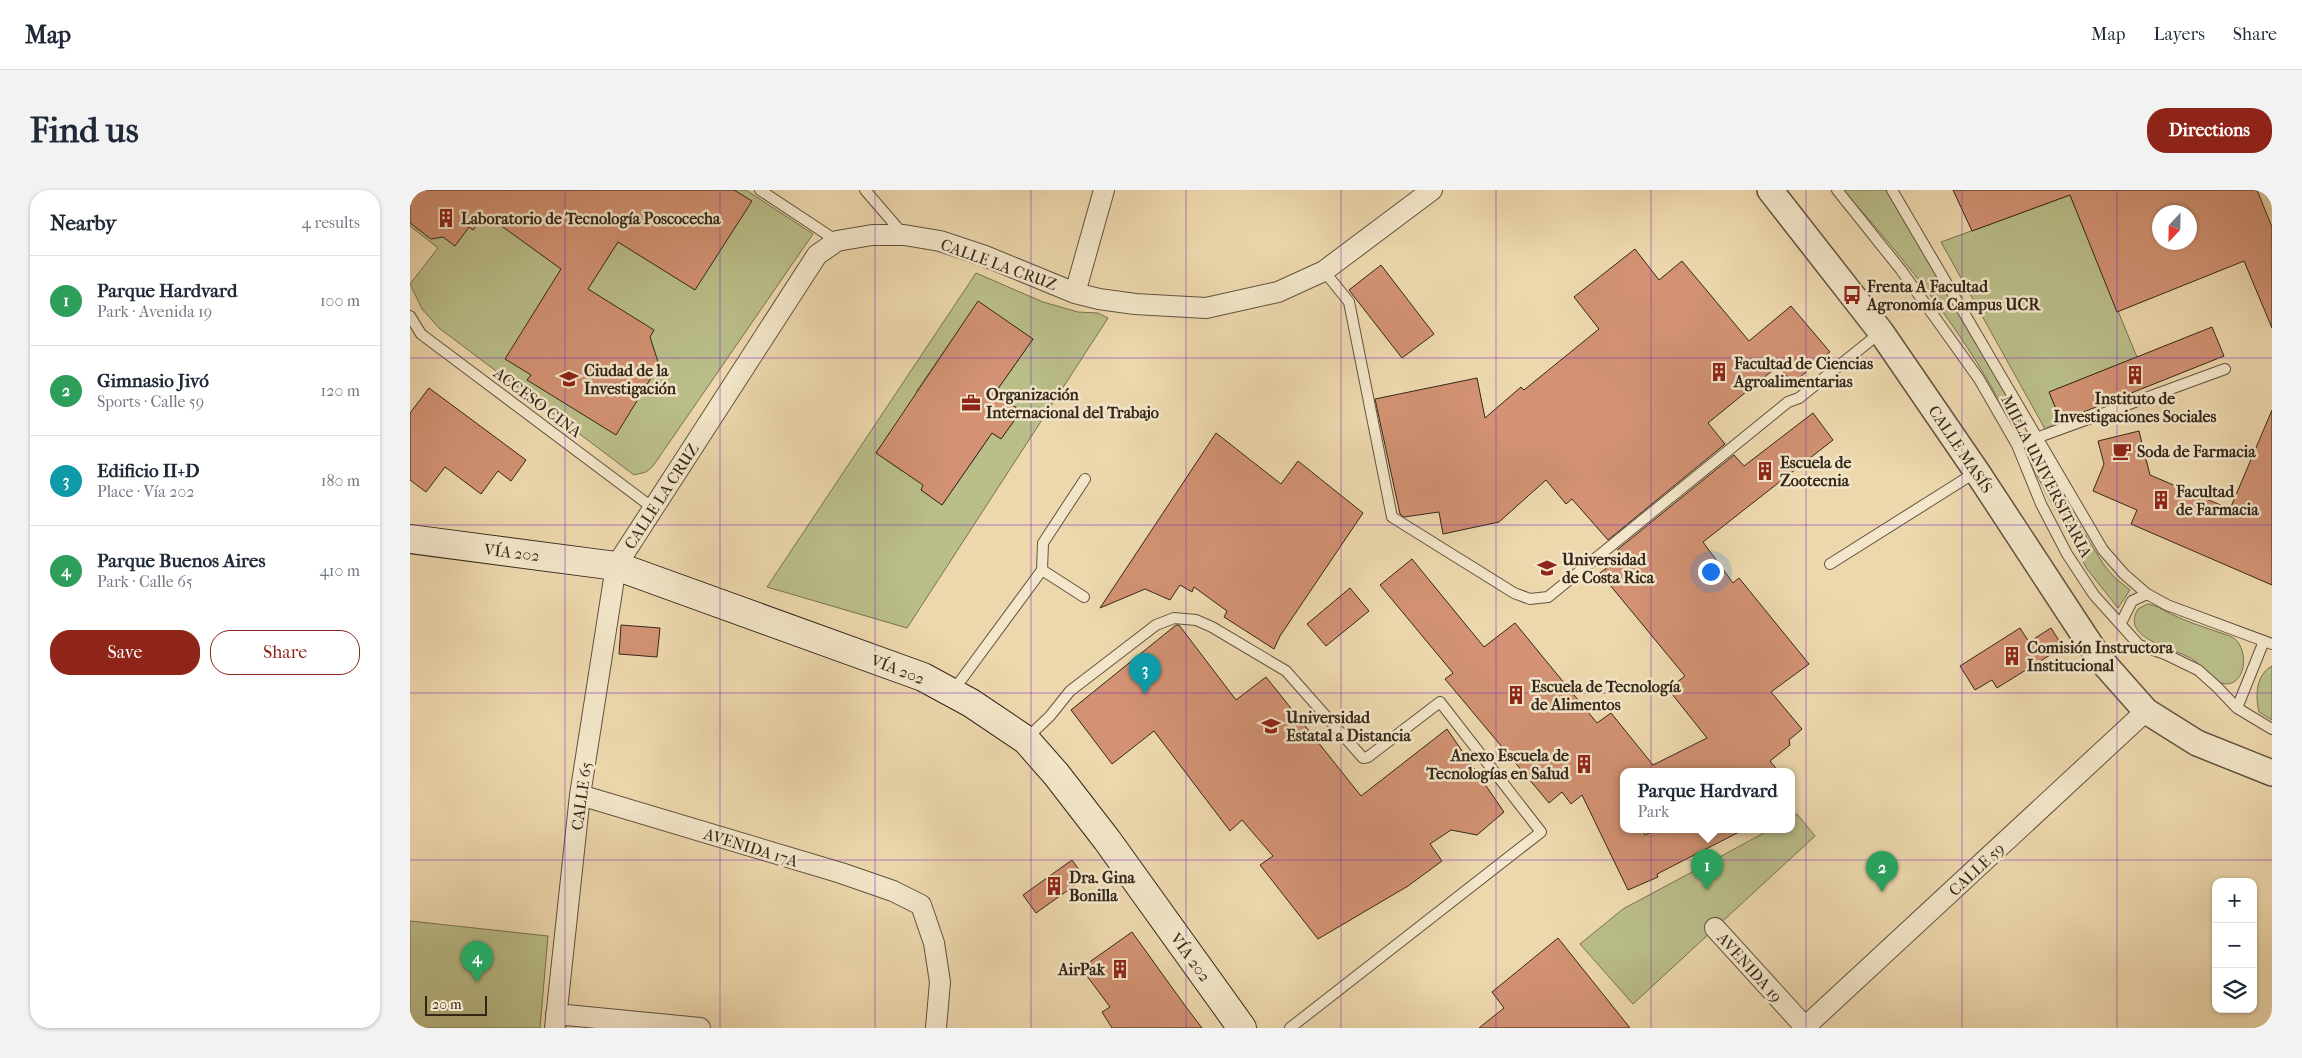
<!DOCTYPE html>
<meta charset="utf-8">
<style>
body{margin:0;font-family:"IM FELL French Canon",serif;background:#f2f2f3;color:#1f2937}
.controls{position:absolute;right:15px;bottom:15px;display:grid;overflow:hidden;border-radius:10px;box-shadow:0 1px 4px #0004}
.controls button{width:45px;height:45px;display:grid;place-items:center;padding:0;border:0;border-bottom:1px solid #e0e1e3;background:#fff;color:#1f2937;font:25px sans-serif}
.compass{position:absolute;left:1742px;top:15px;width:45px;height:45px;border-radius:50%;background:#fff;box-shadow:0 1px 4px #0004;rotate:202deg}
.scale{position:absolute;left:15px;bottom:12px;width:62px;box-sizing:border-box;padding-left:5px;border:2px solid #34271a;border-top:0;font-size:14px;line-height:18px;white-space:nowrap;color:#34271a;-webkit-text-stroke:4px #f3e6ca;paint-order:stroke}
.you{position:absolute;left:1300px;top:381px;width:18px;height:18px;margin:-12px;border:4px solid #fff;border-radius:50%;background:#1a73e8;box-shadow:0 0 0 8px #1a73e833}
.badge{display:grid;place-items:center;width:32px;height:32px;border-radius:50%;background:#8f2418;color:#fff;font-size:16px;font-weight:700}
.pin{position:absolute;translate:-50% -41px;filter:drop-shadow(0 1px 2px #0008)}
.pin::after{content:'';position:absolute;top:26px;width:18px;height:15px;background:inherit;clip-path:polygon(0 0,100% 0,50% 100%)}
.popup{position:absolute;left:1210px;top:578px;width:175px;height:65px;box-sizing:border-box;display:grid;place-content:center;border-radius:10px;background:#fff;filter:drop-shadow(0 1px 4px #0005);font-size:16px;white-space:nowrap;color:#747a83}
.popup b{font-size:19px;color:#1f2937}
.popup::after{content:'';position:absolute;left:50%;top:100%;margin-left:-10px;border:10px solid transparent;border-top-color:#fff}
.list{margin:0;padding:0;list-style:none}
h2{display:flex;justify-content:space-between;align-items:center;height:65px;margin:0;padding:0 20px;font-size:21px}
h2 small{font-size:16px;font-weight:400;color:#747a83}
.list li{display:grid;grid-template-columns:32px 1fr auto;gap:15px;align-items:center;box-sizing:border-box;height:90px;padding:0 20px;border-top:1px solid #e0e1e3}
.list b{display:block;font-size:19px;white-space:nowrap}
.list p{margin:0;font-size:16px;white-space:nowrap;color:#747a83}
.list em{font-size:16px;font-style:normal;color:#747a83}
.actions{display:flex;gap:10px;padding:15px 20px}
.actions a{flex:1;padding:11px 0;border:1px solid #8f2418;border-radius:20px;text-align:center;font-size:18px;color:#8f2418}
.actions .main{background:#8f2418;color:#fff}
.icon{flex:none;width:28px;height:28px;fill:none;stroke:currentColor;stroke-width:2;stroke-linecap:round;stroke-linejoin:round}
.map{position:relative;flex:none;width:1862px;height:838px;overflow:hidden;border-radius:20px}
header{display:flex;align-items:center;gap:30px;box-sizing:border-box;height:70px;padding:0 25px;background:#fff;border-bottom:1px solid #e0e1e3}
header strong{font-size:24px}
nav{display:flex;gap:28px;margin-inline-start:auto;font-size:18px}
.intro{display:flex;align-items:center;justify-content:space-between;box-sizing:border-box;height:120px;padding:0 30px}
h1{margin:0;font-size:35px}
.button{padding:12px 22px;border-radius:20px;background:#8f2418;color:#fff;font-size:18px;font-weight:700}
main{display:flex;gap:30px;padding:0 30px}
aside{flex:1;background:#fff;border-radius:20px;box-shadow:0 1px 4px #0004}
.map>svg:first-child{display:block}
</style>
<header>
<strong>Map</strong>
<nav><a>Map</a><a>Layers</a><a>Share</a></nav>
</header>
<div class="intro"><h1>Find us</h1><a class="button">Directions</a></div>
<main>
<aside>
<h2>Nearby<small>4 results</small></h2>
<ul class="list">
<li><span class="badge" style="background:#2e9e5b">1</span><div><b>Parque Hardvard</b><p>Park · Avenida 19</p></div><em>100 m</em></li>
<li><span class="badge" style="background:#2e9e5b">2</span><div><b>Gimnasio Jivó</b><p>Sports · Calle 59</p></div><em>120 m</em></li>
<li><span class="badge" style="background:#0f9aa8">3</span><div><b>Edificio II+D</b><p>Place · Vía 202</p></div><em>180 m</em></li>
<li><span class="badge" style="background:#2e9e5b">4</span><div><b>Parque Buenos Aires</b><p>Park · Calle 65</p></div><em>410 m</em></li>
</ul>
<div class="actions"><a class="main">Save</a><a>Share</a></div>
</aside>
<div class="map">
<svg width="1862" height="838" viewBox="0 0 1862 838">
<rect width="100%" height="100%" fill="#edd8ad"/>
<filter id="stains"><feTurbulence type="fractalNoise" baseFrequency=".004" numOctaves="4"/><feColorMatrix values="0 0 0 0 .2 0 0 0 0 .09 0 0 0 0 .02 0 0 0 .5 -.17"/></filter>
<radialGradient id="worn" r=".72"><stop offset=".6" stop-color="#630" stop-opacity="0"/><stop offset="1" stop-color="#630" stop-opacity=".3"/></radialGradient>
<path fill="#babe89" stroke="#777252" fill-rule="evenodd" d="M 0,0 L 336,0 L 403,44 L 243,276 L 236,282 L 224,285 L 29,138 L 12,119 L 0,94 L 28,58 L 0,36 Z
M 1433,0 L 1476,0 L 1601,211 L 1609,233 L 1607,239 L 1603,238 C 1561,150 1497,72 1433,0 Z
M 1660,5 L 1727,167 L 1639,202 L 1651,231 L 1635,239 L 1531,52 Z
M 566,83 L 633,112 L 668,122 L 688,123 L 698,128 L 497,438 L 357,397 ZM 568,112 L 623,149 L 585,203 L 611,221 L 591,249 L 556,225 L 578,249 L 532,315 L 511,300 L 518,288 L 492,281 L 466,263 L 502,211 L 536,223 L 506,202 Z
M 1620,259 C 1633,259 1639,275 1644,285 L 1642,291 L 1694,375 L 1704,387 L 1720,400 L 1708,418 L 1677,379 L 1619,271 L 1617,264 Z
M 1737,414 C 1746,415 1753,420 1761,424 C 1777,432 1794,437 1811,443 C 1816,445 1822,446 1825,449 C 1839,461 1836,495 1815,494 C 1803,493 1793,477 1785,471 C 1768,458 1709,450 1728,419 Z
M 1862,476 L 1862,530 L 1849,522 C 1845,505 1846,485 1862,476 Z
M 1387,624 L 1405,646 L 1223,814 L 1170,754 L 1213,719 L 1282,682 L 1361,639 L 1381,639 L 1381,628 Z
M 0,731 L 138,746 L 130,838 L 0,838 Z"/>
<path fill="#d29273" stroke="#34271a" fill-rule="evenodd" d="M 0,0 L 324,0 L 342,11 L 285,100 L 208,52 L 178,99 L 244,140 L 240,147 L 249,175 L 206,245 L 117,190 L 121,185 L 95,169 L 151,79 L 75,24 L 63,40 L 59,37 L 45,56 L 33,47 L 21,49 L 0,33 Z
M 1543,0 L 1847,0 L 1862,37 L 1862,138 L 1834,71 L 1707,122 L 1660,5 L 1562,41 ZM 1750,22 L 1780,22 L 1780,52 L 1750,52 Z
M 1225,59 L 1249,90 L 1272,71 L 1339,151 L 1381,116 L 1420,162 L 1383,193 L 1368,176 L 1298,233 L 1315,254 L 1198,350 L 1162,309 L 1156,314 L 1136,290 L 1089,332 L 1033,344 L 1029,322 L 994,327 L 990,324 L 965,209 L 1067,188 L 1075,228 L 1111,197 L 1114,200 L 1189,139 L 1164,107 Z
M 971,75 L 1024,144 L 992,168 L 939,100 Z
M 568,111 L 623,149 L 585,203 L 611,221 L 591,249 L 582,243 L 532,315 L 511,300 L 513,295 L 466,263 Z
M 1802,137 L 1814,166 L 1651,231 L 1639,202 Z
M 19,198 L 116,270 L 101,291 L 88,281 L 71,304 L 35,277 L 16,302 L 0,290 L 0,223 Z
M 1862,220 L 1862,395 L 1721,334 L 1727,320 L 1683,301 L 1694,274 L 1688,251 L 1729,241 L 1740,285 L 1820,319 Z
M 1403,223 L 1423,250 L 1293,352 L 1323,393 L 1329,388 L 1399,474 L 1361,502 L 1392,539 L 1379,550 L 1380,555 L 1360,571 L 1368,581 L 1213,581 L 1213,639 L 1231,639 L 1235,645 L 1247,639 L 1335,639 L 1247,684 L 1248,687 L 1218,700 L 1172,605 L 1161,614 L 1152,602 L 1139,613 L 1035,489 L 1043,483 L 970,395 L 1002,369 L 1074,457 L 1105,433 L 1187,533 L 1201,523 L 1243,575 L 1297,548 L 1258,499 L 1275,486 L 1190,383 L 1212,366 L 1207,360 L 1324,265 L 1334,276 Z
M 806,243 L 871,294 L 888,271 L 953,323 L 870,446 L 864,459 L 814,427 L 817,421 L 784,397 L 782,402 L 770,395 L 760,410 L 735,399 L 690,418 Z
M 940,398 L 959,421 L 916,456 L 897,434 Z
M 211,435 L 250,438 L 247,467 L 209,464 Z
M 766,435 L 769,435 L 826,510 L 856,487 L 951,606 L 1037,539 L 1094,622 L 1067,645 L 1041,640 L 1020,654 L 1032,671 L 998,696 L 908,749 L 850,675 L 863,666 L 832,630 L 820,641 L 744,541 L 702,574 L 661,520 Z
M 1610,438 L 1619,452 L 1641,438 L 1653,457 L 1587,498 L 1582,490 L 1565,500 L 1550,476 Z
M 662,670 L 675,688 L 626,723 L 613,705 Z
M 722,742 L 776,817 L 792,838 L 702,838 L 692,822 L 700,817 L 671,778 Z
M 1148,748 L 1220,838 L 1069,838 L 1094,818 L 1082,802 Z"/>
<g fill="none" stroke-linecap="round" stroke-linejoin="round">
<g stroke="#62533f" stroke-width="12">
<path id="service" d="M 350,0 L 427,51
M 455,0 L 493,44
M 1427,0 L 1491,80 L 1569,189 L 1607,255 L 1631,314 L 1657,364 L 1684,405 L 1729,455 L 1755,464 L 1788,480 L 1807,497 L 1827,518 L 1862,539
M 1482,0 L 1693,360 L 1714,384 L 1737,404 L 1757,415 L 1862,454
M 914,81 L 939,112 L 982,327 L 1104,403 L 1120,409 L 1138,407 L 1378,212 L 1389,208 L 1471,142
M 0,126 L 11,144 L 243,318
M 1607,255 L 1815,179
M 1420,374 L 1566,282
M 632,380 L 674,407
M 1711,433 L 1722,411 L 1737,404
M 543,501 L 632,380 L 633,353 L 675,289
M 1827,518 L 1854,451
M 616,549 L 640,526 L 660,501 L 746,435 L 764,428 L 786,430 L 802,437 L 876,481 L 953,568 L 958,567 L 1030,512 L 1131,642 L 880,838"/>
</g>
<g stroke="#62533f" stroke-width="22">
<path id="minor" d="M 665,103 L 694,0
M 170,605 L 431,683 L 483,701 L 511,715 L 524,753 L 530,792 L 526,838
M 1305,738 L 1396,838
M 146,824 L 290,838
M 1395,837 L 1736,521
M 145,838 L 170,605 L 206,376 L 407,65 L 427,51 L 462,45 L 494,45 L 530,51 L 575,66 L 665,103 L 689,109 L 725,114 L 796,118 L 868,102 L 914,81 L 1022,0"/>
</g>
<g stroke="#62533f" stroke-width="28">
<path id="tertiary" d="M 1360,0 L 1471,142 L 1567,282 L 1689,468 L 1736,521 L 1787,553 L 1862,583"/>
</g>
<g stroke="#34271a" stroke-width="30">
<path id="secondary" d="M 0,349 L 206,376 L 513,487 L 561,513 L 616,550 L 646,584 L 697,650 L 832,838"/>
</g>
<use href="#service" stroke="#f3e6ca" stroke-width="10"/>
<use href="#minor" stroke="#f3e6ca" stroke-width="20"/>
<use href="#tertiary" stroke="#f3e6ca" stroke-width="25"/>
<use href="#secondary" stroke="#f3e6ca" stroke-width="28"/>
</g>
<path fill="none" stroke="#7b2cbf" stroke-width="1" stroke-opacity="0.55" d="M 155,0 L 155,838M 310,0 L 310,838M 465,0 L 465,838M 621,0 L 621,838M 776,0 L 776,838M 931,0 L 931,838M 1086,0 L 1086,838M 1241,0 L 1241,838M 1396,0 L 1396,838M 1552,0 L 1552,838M 1707,0 L 1707,838M 0,168 L 1862,168M 0,335 L 1862,335M 0,503 L 1862,503M 0,670 L 1862,670"/>
<defs>
<g id="building-bare" transform="scale(1.5)"><path d="M-4-6H4V6H1V3H-1V6H-4ZM-2.5-4.3h1.7v1.8h-1.7ZM.8-4.3h1.7v1.8H.8ZM-2.5-1h1.7V.8h-1.7ZM.8-1h1.7V.8H.8Z" fill="#8f2418" stroke="#f3e6ca" stroke-width="2.5" paint-order="stroke"/></g>
<g id="bus-bare" transform="scale(1.5)"><path d="M-5-6H5V4H4V6H2V4H-2V6H-4V4H-5ZM-3.5-4V0h7V-4ZM-3.5 1.2v1.5H-2V1.2ZM2 1.2v1.5H3.5V1.2Z" fill="#8f2418" stroke="#f3e6ca" stroke-width="2.5" paint-order="stroke"/></g>
<g id="university-bare" transform="scale(1.5)"><path d="M0-5L7-2L0 1L-7-2ZM-4 1L0 2.5L4 1V4Q0 6-4 4Z" fill="#8f2418" stroke="#f3e6ca" stroke-width="2.5" paint-order="stroke"/></g>
<g id="office-bare" transform="scale(1.5)"><path d="M-6-3h4V-5.5h4V-3h4V5H-6ZM-1-4.5V-3h2v-1.5ZM-6 0V1H6V0Z" fill="#8f2418" stroke="#f3e6ca" stroke-width="2.5" paint-order="stroke"/></g>
<g id="cafe-bare" transform="scale(1.5)"><path d="M-5.5-4.5H6V0H3Q3 3.5 0 3.5H-2.5Q-5.5 3.5-5.5 0ZM3-3.2v2h1.7v-2ZM-6 4.5H4V6H-6Z" fill="#8f2418" stroke="#f3e6ca" stroke-width="2.5" paint-order="stroke"/></g>
</defs>
<g fill-rule="evenodd">
<use href="#building-bare" x="36" y="28"/>
<use href="#bus-bare" x="1442" y="105"/>
<use href="#building-bare" x="1309" y="182"/>
<use href="#building-bare" x="1725" y="185"/>
<use href="#university-bare" x="159" y="189"/>
<use href="#office-bare" x="561" y="213"/>
<use href="#cafe-bare" x="1712" y="261"/>
<use href="#building-bare" x="1355" y="281"/>
<use href="#building-bare" x="1751" y="310"/>
<use href="#university-bare" x="1137" y="378"/>
<use href="#building-bare" x="1602" y="466"/>
<use href="#building-bare" x="1106" y="505"/>
<use href="#university-bare" x="861" y="536"/>
<use href="#building-bare" x="1174" y="574"/>
<use href="#building-bare" x="644" y="696"/>
<use href="#building-bare" x="710" y="779"/>
</g>
<g text-anchor="middle" stroke-width="5" stroke-linejoin="round" paint-order="stroke">
<g font-size="16" font-weight="bold" fill="#34271a" stroke="#f3e6ca" text-anchor="start">
<text x="51" y="34">Laboratorio de Tecnología Poscocecha</text>
<text x="1457" y="102">Frenta A Facultad<tspan x="1457" dy="18">Agronomía Campus UCR</tspan></text>
<text x="1324" y="179">Facultad de Ciencias<tspan x="1324" dy="18">Agroalimentarias</tspan></text>
<text x="174" y="186">Ciudad de la<tspan x="174" dy="18">Investigación</tspan></text>
<text x="576" y="210">Organización<tspan x="576" dy="18">Internacional del Trabajo</tspan></text>
<text x="1725" y="214" text-anchor="middle">Instituto de<tspan x="1725" dy="18">Investigaciones Sociales</tspan></text>
<text x="1727" y="267">Soda de Farmacia</text>
<text x="1370" y="278">Escuela de<tspan x="1370" dy="18">Zootecnia</tspan></text>
<text x="1766" y="307">Facultad<tspan x="1766" dy="18">de Farmacia</tspan></text>
<text x="1152" y="375">Universidad<tspan x="1152" dy="18">de Costa Rica</tspan></text>
<text x="1617" y="463">Comisión Instructora<tspan x="1617" dy="18">Institucional</tspan></text>
<text x="1121" y="502">Escuela de Tecnología<tspan x="1121" dy="18">de Alimentos</tspan></text>
<text x="876" y="533">Universidad<tspan x="876" dy="18">Estatal a Distancia</tspan></text>
<text x="1159" y="571" text-anchor="end">Anexo Escuela de<tspan x="1159" dy="18">Tecnologías en Salud</tspan></text>
<text x="659" y="693">Dra. Gina<tspan x="659" dy="18">Bonilla</tspan></text>
<text x="695" y="785" text-anchor="end">AirPak</text>
</g>
<g font-size="16" fill="#34271a" stroke="#f3e6ca">
<text transform="translate(589 74) rotate(20)" y="6">CALLE LA CRUZ</text>
<text transform="translate(128 212) rotate(37)" y="6">ACCESO CINA</text>
<text transform="translate(1551 259) rotate(56)" y="6">CALLE MASÍS</text>
<text transform="translate(1637 286) rotate(63)" y="6">MILLA UNIVERSITARIA</text>
<text transform="translate(251 306) rotate(-57)" y="6">CALLE LA CRUZ</text>
<text transform="translate(102 362) rotate(7)" y="6">VÍA 202</text>
<text transform="translate(488 479) rotate(21)" y="6">VÍA 202</text>
<text transform="translate(171 606) rotate(-82)" y="6">CALLE 65</text>
<text transform="translate(341 657) rotate(17)" y="6">AVENIDA 17A</text>
<text transform="translate(1566 679) rotate(-43)" y="6">CALLE 59</text>
<text transform="translate(781 767) rotate(54)" y="6">VÍA 202</text>
<text transform="translate(1340 777) rotate(48)" y="6">AVENIDA 19</text>
</g>
</g>
<rect width="100%" height="100%" filter="url(#stains)"/>
<rect width="100%" height="100%" fill="url(#worn)"/>
</svg>
<div class="controls">
<button>+</button>
<button>−</button>
<button><svg class="icon" aria-label="layers" viewBox="0 0 24 24"><path d="M12 4l9 5-9 5-9-5zM3 14l9 5 9-5"/></svg></button>
</div>
<svg class="compass" viewBox="-18 -18 36 36"><path d="M0-13l5 13h-10z" fill="#e53935"/><path d="M0 13l5-13h-10z" fill="#747a83"/></svg>
<div class="scale">20 m</div>
<div class="you"></div>
<div class="pin badge" style="left:1297px;top:700px;background:#2e9e5b">1</div>
<div class="popup"><b>Parque Hardvard</b>Park</div>
<div class="pin badge" style="left:1472px;top:702px;background:#2e9e5b">2</div>
<div class="pin badge" style="left:735px;top:504px;background:#0f9aa8">3</div>
<div class="pin badge" style="left:67px;top:792px;background:#2e9e5b">4</div>
</div>
</main>
